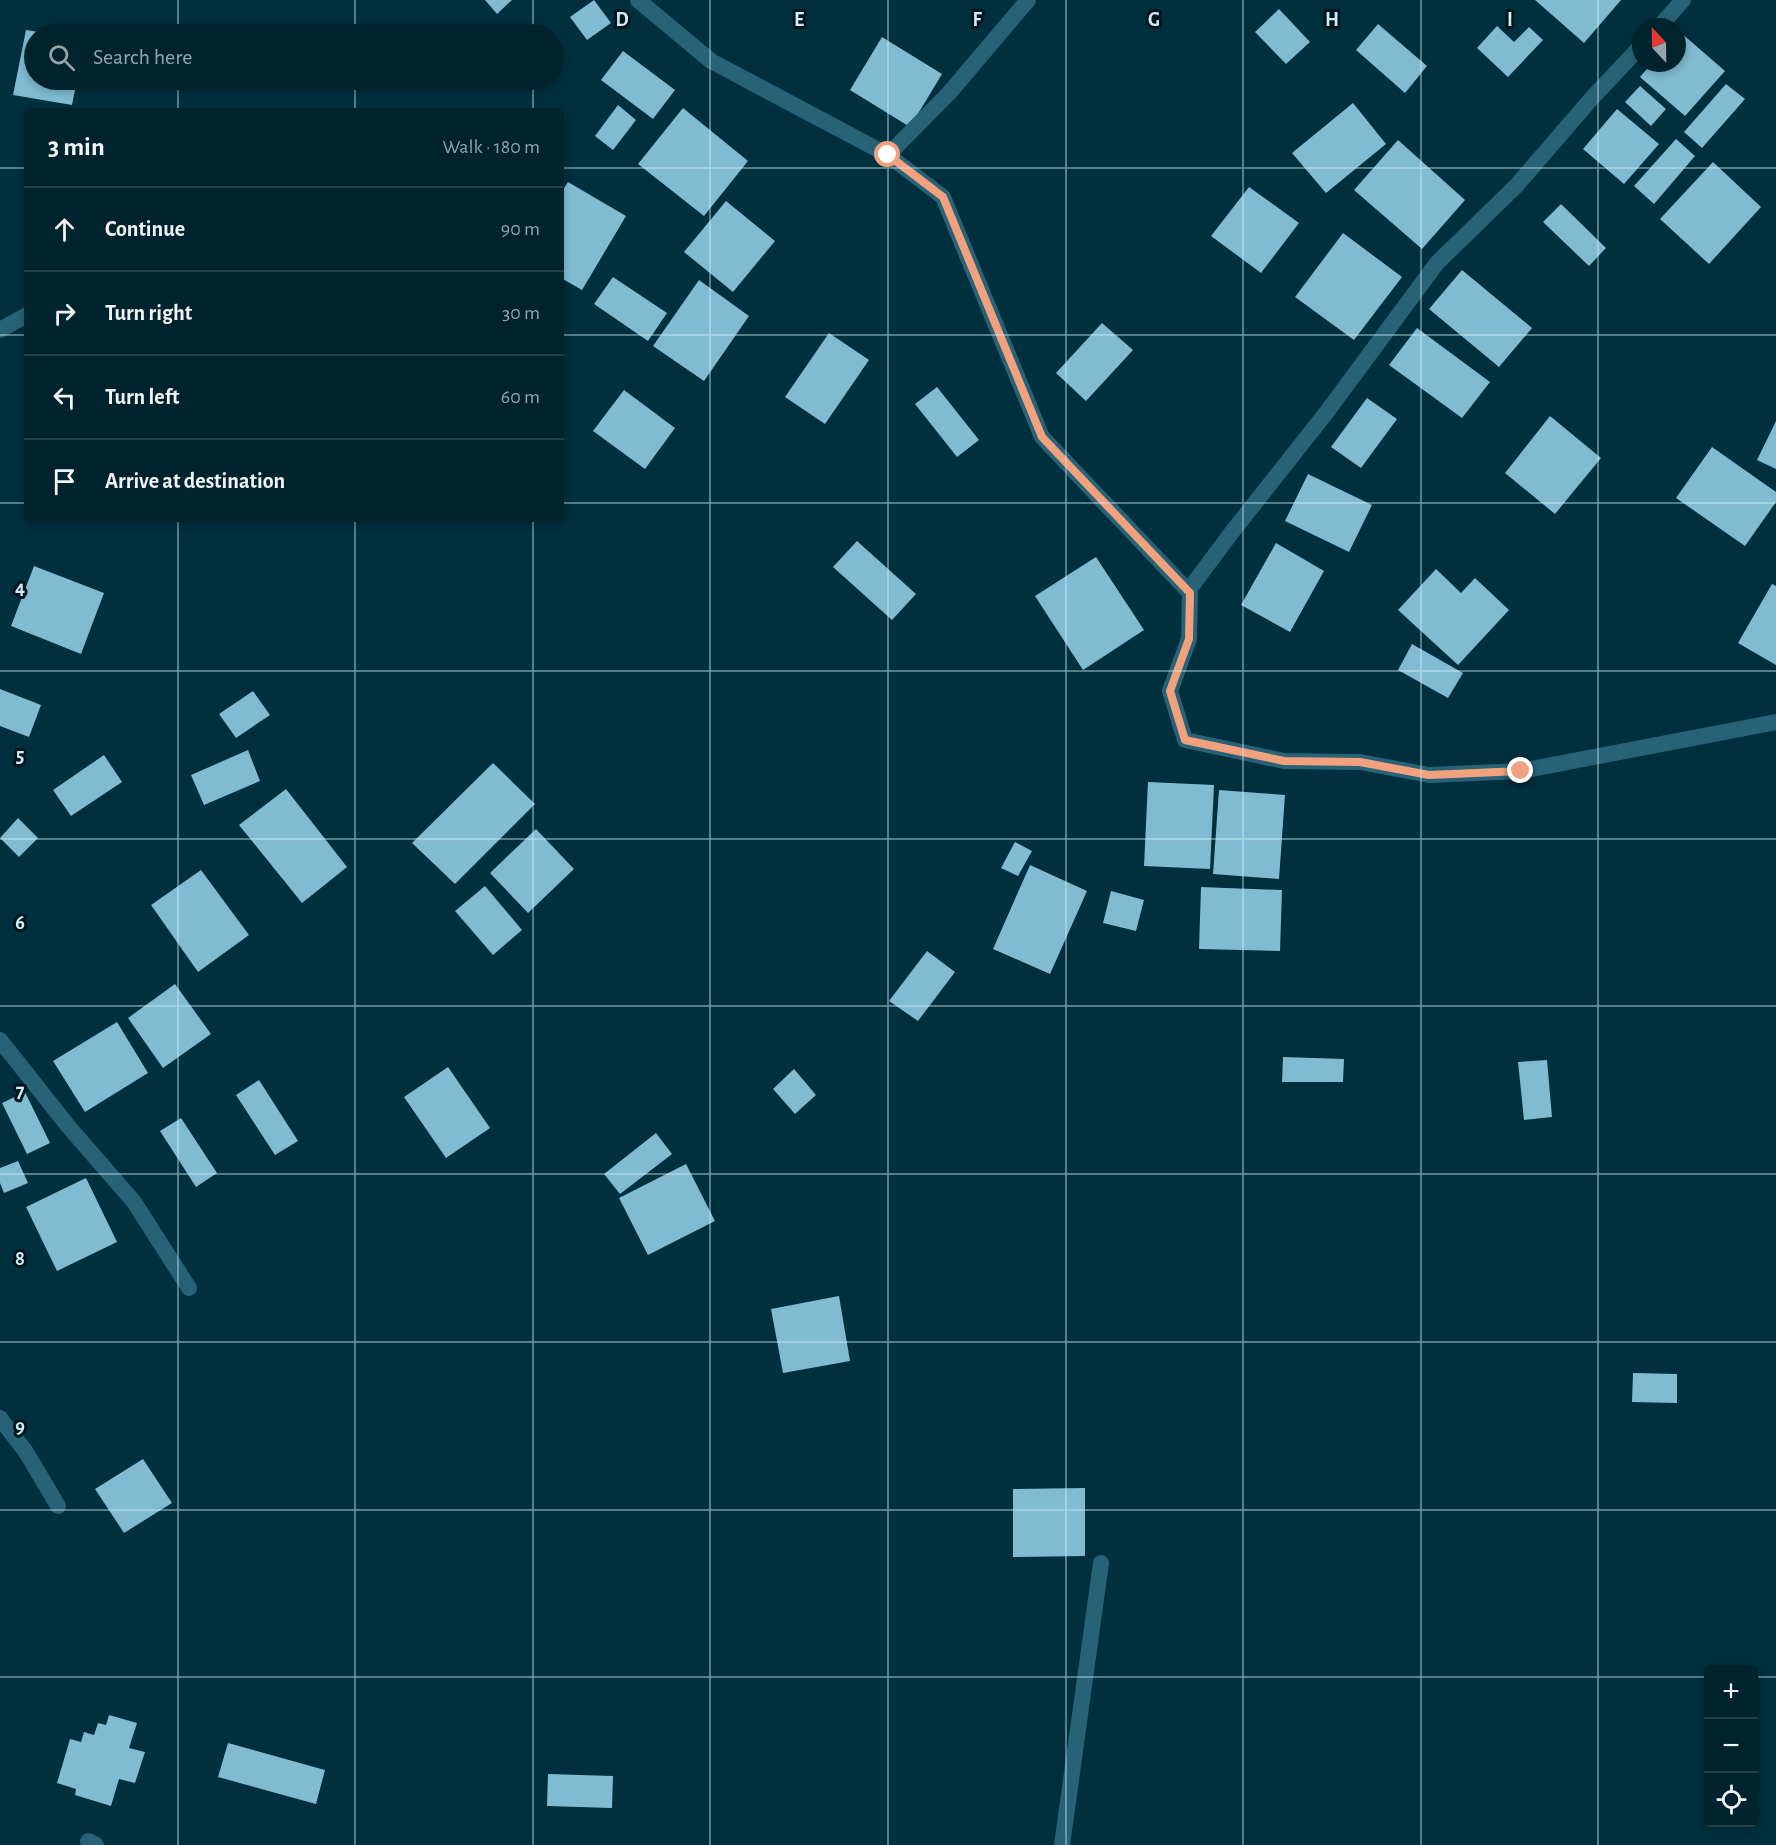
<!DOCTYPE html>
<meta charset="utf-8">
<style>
body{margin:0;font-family:"Alegreya Sans",sans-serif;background:#0e2f3a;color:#f1f3f6}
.controls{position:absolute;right:18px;bottom:18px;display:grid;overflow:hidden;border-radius:6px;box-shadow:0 3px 9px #0003}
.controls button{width:54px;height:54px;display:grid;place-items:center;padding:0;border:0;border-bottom:2px solid #22404a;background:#00232e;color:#f1f3f6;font:30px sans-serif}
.compass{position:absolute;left:1632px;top:18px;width:54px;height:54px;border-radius:50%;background:#00232e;box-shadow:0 3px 9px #0003;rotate:338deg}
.stop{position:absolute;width:18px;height:18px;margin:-14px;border:4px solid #f2a17e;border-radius:50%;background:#fff}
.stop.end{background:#f2a17e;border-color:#fff;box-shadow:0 2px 6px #0008}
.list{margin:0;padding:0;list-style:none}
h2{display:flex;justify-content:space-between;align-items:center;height:78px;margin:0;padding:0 24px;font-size:26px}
h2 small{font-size:20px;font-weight:400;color:#95a4aa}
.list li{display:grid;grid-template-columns:39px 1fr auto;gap:18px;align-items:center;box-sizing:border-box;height:84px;padding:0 24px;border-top:2px solid #22404a}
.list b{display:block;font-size:22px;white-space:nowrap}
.list em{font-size:20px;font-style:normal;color:#95a4aa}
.icon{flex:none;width:33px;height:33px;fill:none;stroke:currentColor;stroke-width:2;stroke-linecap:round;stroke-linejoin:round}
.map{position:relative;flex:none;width:1776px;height:1845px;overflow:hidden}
.search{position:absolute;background:#00232e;box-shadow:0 3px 9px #0003;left:24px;top:24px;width:540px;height:66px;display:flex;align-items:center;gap:15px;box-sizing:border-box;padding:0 21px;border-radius:33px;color:#95a4aa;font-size:22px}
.panel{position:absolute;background:#00232e;box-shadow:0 3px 9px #0003;left:24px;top:108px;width:540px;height:414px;border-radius:6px}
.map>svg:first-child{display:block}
</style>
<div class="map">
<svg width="1776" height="1845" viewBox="0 0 1776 1845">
<rect width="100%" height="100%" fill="#002f3e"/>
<path fill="#80bbd2" d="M 485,0 L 512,0 L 497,14 Z
M 594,0 L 611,23 L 587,40 L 570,17 Z
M 1535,0 L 1621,0 L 1584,43 Z
M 1279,9 L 1310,42 L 1286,64 L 1255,32 Z
M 1378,24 L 1427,66 L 1405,93 L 1356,50 Z
M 1497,26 L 1514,42 L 1529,27 L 1543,40 L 1508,77 L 1477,48 Z
M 26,30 L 45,33 L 34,34 L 34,80 L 77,80 L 72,105 L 13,95 Z
M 1680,32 L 1725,71 L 1685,116 L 1640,77 L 1652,63 L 1677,63 L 1677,35 Z
M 882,37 L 942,74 L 910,127 L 850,90 Z
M 623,51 L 675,90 L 653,119 L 601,80 Z
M 1726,84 L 1745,99 L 1702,148 L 1684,132 Z
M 1640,86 L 1666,109 L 1651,126 L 1625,102 Z
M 1353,103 L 1386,144 L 1326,193 L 1292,153 Z
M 618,105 L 636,120 L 613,150 L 595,136 Z
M 683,108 L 748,161 L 704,216 L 638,164 Z
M 1617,109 L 1659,144 L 1624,184 L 1583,149 Z
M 1676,139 L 1695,156 L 1654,204 L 1634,186 Z
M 1398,140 L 1465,200 L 1422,249 L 1354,190 Z
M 1713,162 L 1761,207 L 1709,264 L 1660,219 Z
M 568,182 L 626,216 L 582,290 L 561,278 L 561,193 Z
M 1249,187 L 1299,223 L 1261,273 L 1211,236 Z
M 726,201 L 775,241 L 733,292 L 684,252 Z
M 1561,204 L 1606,248 L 1589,266 L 1543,222 Z
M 1343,233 L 1402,277 L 1354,340 L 1295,297 Z
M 1462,270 L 1532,328 L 1499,367 L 1429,309 Z
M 613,277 L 667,313 L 648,341 L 594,304 Z
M 699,280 L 749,316 L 704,381 L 653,346 Z
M 1102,323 L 1133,350 L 1086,401 L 1056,373 Z
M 1417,328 L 1490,382 L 1462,418 L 1389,365 Z
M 829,333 L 869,360 L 825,424 L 785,397 Z
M 937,387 L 979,440 L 957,457 L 915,404 Z
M 624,390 L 675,428 L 645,469 L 593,431 Z
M 1367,398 L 1397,419 L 1361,468 L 1331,447 Z
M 1550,416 L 1601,458 L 1555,514 L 1505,473 Z
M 1776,421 L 1776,469 L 1757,460 Z
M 1712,447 L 1776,492 L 1776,502 L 1745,546 L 1676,498 Z
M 1308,474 L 1372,505 L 1349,552 L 1285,521 Z
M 857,541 L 916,594 L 892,620 L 833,567 Z
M 1276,543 L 1324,571 L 1290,632 L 1241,605 Z
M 1096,557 L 1144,630 L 1083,670 L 1035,596 Z
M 34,566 L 104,593 L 81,654 L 11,626 Z
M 1436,569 L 1461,593 L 1475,578 L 1509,610 L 1458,665 L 1398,610 Z
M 1772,584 L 1776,586 L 1776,665 L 1738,643 Z
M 1412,644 L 1463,673 L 1448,698 L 1398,670 Z
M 0,689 L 41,705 L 29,737 L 0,726 Z
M 253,691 L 270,715 L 236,738 L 219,714 Z
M 248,750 L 260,781 L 204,805 L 191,775 Z
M 104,755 L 122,782 L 71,816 L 53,790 Z
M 493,763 L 535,804 L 455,884 L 412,843 Z
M 1148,782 L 1214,785 L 1210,869 L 1144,866 Z
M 286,789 L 347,867 L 302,903 L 239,825 Z
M 1219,790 L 1285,795 L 1279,879 L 1213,874 Z
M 18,818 L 38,838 L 19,857 L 0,838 Z
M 536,829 L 574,869 L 528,913 L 490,873 Z
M 1015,842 L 1032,851 L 1018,876 L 1001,868 Z
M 1030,865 L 1087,891 L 1050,974 L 993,949 Z
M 201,870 L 249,935 L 198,972 L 151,905 Z
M 485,886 L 522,930 L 493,955 L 455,911 Z
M 1201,887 L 1282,890 L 1280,951 L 1199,949 Z
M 1111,891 L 1144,900 L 1136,931 L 1103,923 Z
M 927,951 L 955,972 L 918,1021 L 889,1001 Z
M 175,984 L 211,1034 L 163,1068 L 128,1018 Z
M 117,1022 L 148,1073 L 85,1112 L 53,1061 Z
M 1283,1057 L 1344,1059 L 1343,1082 L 1282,1082 Z
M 1547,1060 L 1552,1117 L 1524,1120 L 1518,1062 Z
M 448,1067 L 490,1128 L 446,1158 L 404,1097 Z
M 794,1069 L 816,1095 L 795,1114 L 773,1089 Z
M 259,1080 L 298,1141 L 275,1155 L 236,1095 Z
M 25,1092 L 50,1143 L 27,1154 L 2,1103 Z
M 181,1118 L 217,1173 L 196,1187 L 160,1131 Z
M 656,1133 L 672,1154 L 620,1194 L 604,1174 Z
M 18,1161 L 28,1183 L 4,1193 L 0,1183 L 0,1168 Z
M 686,1164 L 715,1221 L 648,1255 L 619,1198 Z
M 86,1178 L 117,1242 L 57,1271 L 26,1207 Z
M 839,1296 L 850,1361 L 783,1373 L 771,1309 Z
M 1633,1373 L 1677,1374 L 1677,1403 L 1632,1402 Z
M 143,1459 L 172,1503 L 124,1533 L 95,1489 Z
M 1085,1488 L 1085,1556 L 1013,1557 L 1013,1489 Z
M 109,1715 L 137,1723 L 129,1748 L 145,1752 L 135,1783 L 119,1779 L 111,1806 L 75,1795 L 76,1789 L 57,1783 L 70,1739 L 81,1742 L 84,1732 L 94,1735 L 98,1723 L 106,1725 Z
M 228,1743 L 325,1770 L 316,1804 L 218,1777 Z
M 548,1774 L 613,1776 L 612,1808 L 547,1806 Z"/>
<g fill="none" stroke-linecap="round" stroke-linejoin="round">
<path stroke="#276277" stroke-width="16" d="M 638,0 L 711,61 L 888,155 L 943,197 L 1042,437 L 1190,593 L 1189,639 L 1170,691 L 1185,740 L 1284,761 L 1360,762 L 1429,775 L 1521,771 L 1776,722
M 1659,27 L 1683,0
M 888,155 L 950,92 L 1028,0
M 0,330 L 27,315
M 1188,591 L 1232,532 L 1326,413 L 1437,263 L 1516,186 L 1592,98 L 1641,46
M 0,1040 L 68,1126 L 134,1202 L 189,1288
M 0,1418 L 26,1452 L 58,1506
M 88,1841 L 96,1845
M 1062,1845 L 1101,1563"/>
</g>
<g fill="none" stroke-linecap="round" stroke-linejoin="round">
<path stroke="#f2a17e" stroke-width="8" d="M 888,155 L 943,197 L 1042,437 L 1190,593 L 1189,639 L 1170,691 L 1185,740 L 1284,761 L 1360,762 L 1429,775 L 1521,771"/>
</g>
<path fill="none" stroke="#cfecf7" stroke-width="1.5" stroke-opacity="0.55" d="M 178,0 L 178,34M 355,0 L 355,34M 533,0 L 533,34M 710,0 L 710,1845M 888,0 L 888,1845M 1066,0 L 1066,1845M 1243,0 L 1243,1845M 1421,0 L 1421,1845M 1598,0 L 1598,1845M 178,80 L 178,111M 355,80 L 355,111M 533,80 L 533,111M 0,168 L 27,168M 561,168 L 1776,168M 0,335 L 27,335M 561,335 L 1776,335M 0,503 L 27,503M 561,503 L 1776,503M 178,519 L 178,1845M 355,519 L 355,1845M 533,519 L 533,1845M 0,671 L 1776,671M 0,839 L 1776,839M 0,1006 L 1776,1006M 0,1174 L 1776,1174M 0,1342 L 1776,1342M 0,1510 L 1776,1510M 0,1677 L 1708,1677M 1754,1677 L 1776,1677"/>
<g font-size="20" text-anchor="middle" font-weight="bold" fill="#cfecf7" stroke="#00161e" stroke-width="6" stroke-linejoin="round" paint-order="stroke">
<text x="622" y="26">D</text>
<text x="799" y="26">E</text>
<text x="977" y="26">F</text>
<text x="1154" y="26">G</text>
<text x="1332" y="26">H</text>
<text x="1510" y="26">I</text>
<text x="20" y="594">4</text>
<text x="20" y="762">5</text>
<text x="20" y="929">6</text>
<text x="20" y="1097">7</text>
<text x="20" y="1265">8</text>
<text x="20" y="1433">9</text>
</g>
</svg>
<div class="controls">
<button>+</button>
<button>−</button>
<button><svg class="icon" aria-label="locate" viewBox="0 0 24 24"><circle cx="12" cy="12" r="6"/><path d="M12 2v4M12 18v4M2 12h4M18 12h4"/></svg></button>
</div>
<svg class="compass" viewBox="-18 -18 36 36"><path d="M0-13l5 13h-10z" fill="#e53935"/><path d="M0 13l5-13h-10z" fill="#95a4aa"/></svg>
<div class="stop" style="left:888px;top:155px"></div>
<div class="stop end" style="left:1521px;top:771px"></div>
<div class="search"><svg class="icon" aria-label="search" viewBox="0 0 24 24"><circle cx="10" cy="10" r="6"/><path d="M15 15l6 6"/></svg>Search here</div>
<section class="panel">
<h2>3 min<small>Walk · 180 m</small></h2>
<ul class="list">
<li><svg class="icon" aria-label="ahead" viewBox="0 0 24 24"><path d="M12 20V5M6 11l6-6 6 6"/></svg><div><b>Continue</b></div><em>90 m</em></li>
<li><svg class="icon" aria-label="right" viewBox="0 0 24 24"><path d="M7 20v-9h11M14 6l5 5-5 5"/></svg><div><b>Turn right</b></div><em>30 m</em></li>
<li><svg class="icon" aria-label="left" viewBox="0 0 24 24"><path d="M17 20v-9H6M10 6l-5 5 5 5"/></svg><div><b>Turn left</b></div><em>60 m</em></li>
<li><svg class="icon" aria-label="arrive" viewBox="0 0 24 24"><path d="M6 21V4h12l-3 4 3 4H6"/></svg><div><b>Arrive at destination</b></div></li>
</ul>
</section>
</div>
